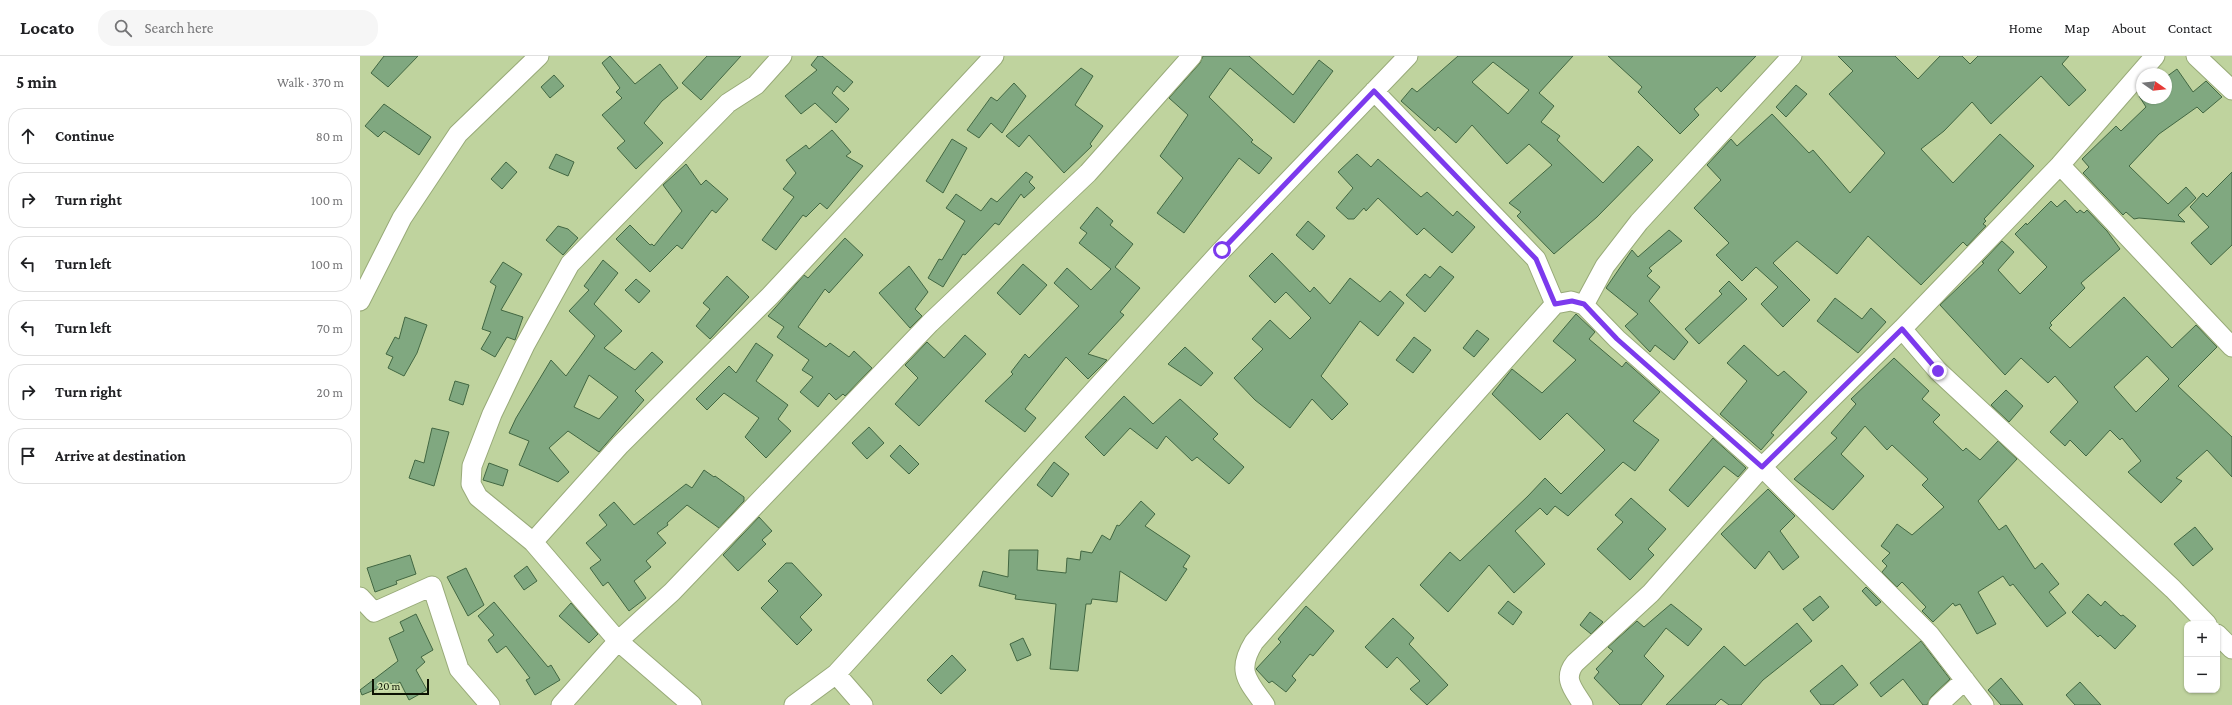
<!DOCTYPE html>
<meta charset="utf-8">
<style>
body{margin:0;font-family:"Crimson Pro",serif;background:#f6f6f6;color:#202124}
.controls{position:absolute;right:12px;bottom:12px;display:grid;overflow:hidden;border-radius:8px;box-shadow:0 1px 3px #0004}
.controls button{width:36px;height:36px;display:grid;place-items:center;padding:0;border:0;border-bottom:1px solid #e0e0e0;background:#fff;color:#202124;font:20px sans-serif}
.compass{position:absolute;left:1776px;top:12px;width:36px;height:36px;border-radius:50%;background:#fff;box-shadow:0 1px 3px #0004;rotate:104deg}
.scale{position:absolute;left:12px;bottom:10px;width:57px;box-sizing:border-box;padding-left:4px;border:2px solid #0c1202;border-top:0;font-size:11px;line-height:14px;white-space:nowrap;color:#0c1202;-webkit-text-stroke:3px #cce0ab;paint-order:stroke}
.stop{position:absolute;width:12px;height:12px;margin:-9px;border:3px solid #7c3aed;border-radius:50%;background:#fff}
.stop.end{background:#7c3aed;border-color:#fff;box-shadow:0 1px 4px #0008}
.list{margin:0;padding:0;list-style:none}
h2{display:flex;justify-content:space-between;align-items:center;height:52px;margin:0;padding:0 16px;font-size:17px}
h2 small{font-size:13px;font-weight:400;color:#757577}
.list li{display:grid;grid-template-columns:26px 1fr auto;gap:12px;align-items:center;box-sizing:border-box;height:56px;margin:0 8px 8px;padding:0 8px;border:1px solid #e0e0e0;border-radius:16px}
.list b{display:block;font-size:15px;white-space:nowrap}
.list em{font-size:13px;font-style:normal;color:#757577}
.icon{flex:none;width:22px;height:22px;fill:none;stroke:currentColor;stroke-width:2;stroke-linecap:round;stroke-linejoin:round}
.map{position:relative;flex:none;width:1872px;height:649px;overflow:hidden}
header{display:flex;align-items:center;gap:24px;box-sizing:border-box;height:56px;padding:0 20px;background:#fff;border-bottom:1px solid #e0e0e0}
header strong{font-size:19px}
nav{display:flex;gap:22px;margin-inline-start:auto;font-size:14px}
.search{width:280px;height:36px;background:#f6f6f6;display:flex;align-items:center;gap:10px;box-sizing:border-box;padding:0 14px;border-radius:16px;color:#757577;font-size:15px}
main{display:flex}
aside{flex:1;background:#fff}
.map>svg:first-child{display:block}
</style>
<header>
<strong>Locato</strong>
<div class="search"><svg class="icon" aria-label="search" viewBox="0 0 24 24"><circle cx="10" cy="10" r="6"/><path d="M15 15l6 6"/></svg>Search here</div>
<nav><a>Home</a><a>Map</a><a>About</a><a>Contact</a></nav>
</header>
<main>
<aside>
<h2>5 min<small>Walk · 370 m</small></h2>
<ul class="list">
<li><svg class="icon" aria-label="ahead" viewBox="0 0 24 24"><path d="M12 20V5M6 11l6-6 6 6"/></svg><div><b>Continue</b></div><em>80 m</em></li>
<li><svg class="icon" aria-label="right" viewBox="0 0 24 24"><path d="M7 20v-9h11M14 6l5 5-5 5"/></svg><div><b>Turn right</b></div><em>100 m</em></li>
<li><svg class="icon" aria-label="left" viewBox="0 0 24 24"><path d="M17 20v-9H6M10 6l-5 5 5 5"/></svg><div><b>Turn left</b></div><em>100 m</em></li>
<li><svg class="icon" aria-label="left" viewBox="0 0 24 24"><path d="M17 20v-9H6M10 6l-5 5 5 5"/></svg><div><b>Turn left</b></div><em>70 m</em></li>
<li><svg class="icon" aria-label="right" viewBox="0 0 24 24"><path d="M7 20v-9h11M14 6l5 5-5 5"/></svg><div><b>Turn right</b></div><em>20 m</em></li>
<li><svg class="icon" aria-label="arrive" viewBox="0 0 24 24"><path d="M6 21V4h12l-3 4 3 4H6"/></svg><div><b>Arrive at destination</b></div></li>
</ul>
</aside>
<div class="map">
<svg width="1872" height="649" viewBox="0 0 1872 649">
<rect width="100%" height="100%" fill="#bfd39e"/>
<path fill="#80a880" stroke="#426742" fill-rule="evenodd" d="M 24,0 L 58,0 L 28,31 L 11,17 Z
M 250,0 L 275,28 L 300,8 L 318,32 L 302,45 L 284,67 L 303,87 L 276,113 L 257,92 L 265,85 L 242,59 L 262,42 L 256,36 L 260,32 L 242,7 Z
M 347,0 L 381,0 L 341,44 L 322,27 Z
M 458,0 L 462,0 L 493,26 L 484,36 L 477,30 L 472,37 L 489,53 L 476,67 L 455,47 L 441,58 L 425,40 L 457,14 L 451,9 Z
M 843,0 L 889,0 L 933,39 L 959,4 L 973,15 L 934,67 L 870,12 L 849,41 L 893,84 L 891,86 L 912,102 L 899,118 L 879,102 L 824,177 L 797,157 L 823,122 L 800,100 L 828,59 L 809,42 L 840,7 Z
M 1098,0 L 1213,0 L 1179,37 L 1194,50 L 1181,66 L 1200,80 L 1197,84 L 1243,127 L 1278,90 L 1293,104 L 1237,161 L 1194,198 L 1157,160 L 1161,156 L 1149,147 L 1192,109 L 1169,88 L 1147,108 L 1112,69 L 1096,87 L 1078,71 L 1075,75 L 1041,45 L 1052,32 L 1057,36 ZM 1133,6 L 1169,34 L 1148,58 L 1112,26 Z
M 1248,0 L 1396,0 L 1361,36 L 1357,31 L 1334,53 L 1339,59 L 1320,78 L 1278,36 L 1282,31 Z
M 1478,0 L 1535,0 L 1558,23 L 1580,0 L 1602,0 L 1610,8 L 1618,0 L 1709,0 L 1702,8 L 1726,34 L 1709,50 L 1681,20 L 1631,68 L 1612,46 L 1584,75 L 1561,93 L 1593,127 L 1640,78 L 1674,110 L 1624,163 L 1626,165 L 1623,168 L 1626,170 L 1607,190 L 1603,186 L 1561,229 L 1508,180 L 1477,218 L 1437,185 L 1413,207 L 1450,244 L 1423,271 L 1401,248 L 1418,231 L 1396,211 L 1382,225 L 1356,199 L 1369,187 L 1334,152 L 1361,124 L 1347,109 L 1371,83 L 1377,90 L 1412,58 L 1449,97 L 1453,94 L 1490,137 L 1525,97 L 1469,38 L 1493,15 Z
M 721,12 L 733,20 L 715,49 L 743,70 L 730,88 L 732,90 L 704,117 L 669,79 L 659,91 L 646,80 Z
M 1817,13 L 1833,36 L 1846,25 L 1862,41 L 1843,57 L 1837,51 L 1799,78 L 1769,110 L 1808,148 L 1826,131 L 1836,142 L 1818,159 L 1825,166 L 1779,162 L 1774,163 L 1766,156 L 1763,159 L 1723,117 L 1729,111 L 1722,103 L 1756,70 L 1761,75 L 1786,51 L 1779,40 L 1782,38 L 1782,42 L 1806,42 L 1806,21 Z
M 194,19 L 204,30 L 190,42 L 181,31 Z
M 654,27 L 666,40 L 642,77 L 631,67 L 619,82 L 607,74 L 631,41 L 637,45 Z
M 1436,29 L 1447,38 L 1426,61 L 1416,51 Z
M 24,48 L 71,81 L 59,99 L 24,75 L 18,81 L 5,70 Z
M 472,74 L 491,96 L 486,100 L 503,110 L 467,153 L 460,147 L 446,161 L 443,159 L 416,194 L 402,184 L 434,141 L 423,133 L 436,117 L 426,104 L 446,89 L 449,93 Z
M 592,83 L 607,92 L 583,137 L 566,125 Z
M 196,98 L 214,106 L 208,120 L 189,112 Z
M 997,98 L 1011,111 L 1018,103 L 1061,141 L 1067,136 L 1093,160 L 1097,155 L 1115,171 L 1092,197 L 1064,172 L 1057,179 L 1018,142 L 1006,155 L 1004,152 L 994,163 L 988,163 L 976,152 L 993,132 L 978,116 Z
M 146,106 L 157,116 L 142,133 L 131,123 Z
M 326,108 L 341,129 L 346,124 L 368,143 L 356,157 L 352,154 L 322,193 L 317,189 L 290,216 L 256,183 L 270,169 L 290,189 L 292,188 L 294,190 L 322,155 L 303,129 Z
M 666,116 L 673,121 L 669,126 L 675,132 L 664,142 L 661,138 L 639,169 L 635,167 L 605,199 L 603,198 L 583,231 L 568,222 L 579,203 L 582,204 L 605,165 L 586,152 L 596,138 L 621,155 L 631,142 L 637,146 Z
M 1872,116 L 1872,189 L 1851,209 L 1831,187 L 1849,171 L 1830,151 L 1843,137 L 1847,141 Z
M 1705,144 L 1717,157 L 1720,154 L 1724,157 L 1727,154 L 1747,175 L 1760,193 L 1721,227 L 1725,232 L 1690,267 L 1692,269 L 1689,272 L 1710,292 L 1764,241 L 1812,292 L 1836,269 L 1857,291 L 1818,330 L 1872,381 L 1872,421 L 1847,394 L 1816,422 L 1822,425 L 1801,447 L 1768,416 L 1781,405 L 1762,382 L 1760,384 L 1750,374 L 1726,400 L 1710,384 L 1705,390 L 1690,376 L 1718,346 L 1695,320 L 1688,327 L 1661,302 L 1645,319 L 1580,249 L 1624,207 L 1622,206 L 1642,185 L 1654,196 L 1638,214 L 1660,238 L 1687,211 L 1655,178 L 1666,167 L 1667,169 L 1691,145 L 1697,151 ZM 1787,300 L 1809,323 L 1776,356 L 1754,331 Z
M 737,151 L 753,165 L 750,169 L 773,188 L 755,211 L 780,232 L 760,256 L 764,259 L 728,298 L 747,304 L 728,323 L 706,301 L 665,353 L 676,362 L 665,376 L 625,345 L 653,318 L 651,316 L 665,298 L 669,302 L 719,250 L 694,227 L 707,212 L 731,234 L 751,213 L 719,187 L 727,177 L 720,172 Z
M 948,165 L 965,180 L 953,194 L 936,179 Z
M 198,170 L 208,173 L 218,182 L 203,199 L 186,184 Z
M 1309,174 L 1322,185 L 1289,212 L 1292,215 L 1287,220 L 1300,231 L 1289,245 L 1328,286 L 1314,304 L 1295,289 L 1290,296 L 1265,270 L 1278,258 L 1246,232 L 1272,194 L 1278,201 Z
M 485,182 L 503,199 L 469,237 L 465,233 L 438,271 L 466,291 L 470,287 L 489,301 L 494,295 L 512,312 L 485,340 L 483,338 L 476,344 L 469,337 L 458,351 L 440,336 L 453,321 L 442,314 L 449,304 L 417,281 L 424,271 L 408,260 L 444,219 L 448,222 Z
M 912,197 L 950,236 L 954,231 L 970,248 L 990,222 L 1020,246 L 1030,235 L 1044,247 L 1018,280 L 1000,265 L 961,320 L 988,348 L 972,364 L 952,343 L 930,372 L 895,344 L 874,322 L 903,293 L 892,283 L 910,264 L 930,283 L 951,262 L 926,236 L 915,247 L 889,220 Z
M 243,204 L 258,217 L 234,248 L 262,275 L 244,292 L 275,314 L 292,296 L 303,306 L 275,335 L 284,344 L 239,396 L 208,375 L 189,392 L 209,416 L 198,426 L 159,409 L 169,385 L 149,377 L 156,362 L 191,304 L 206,320 L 235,280 L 209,255 L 229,234 L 224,230 ZM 229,319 L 258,341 L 239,363 L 214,351 Z
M 143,206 L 162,218 L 141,254 L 163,261 L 155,284 L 147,281 L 135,301 L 121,293 L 131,276 L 122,273 L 136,230 L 130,226 Z
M 663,208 L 687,229 L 660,259 L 637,237 Z
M 549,210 L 568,236 L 555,253 L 562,260 L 550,272 L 519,237 Z
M 1080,210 L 1094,221 L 1065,256 L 1046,239 L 1065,218 L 1070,222 Z
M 367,220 L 389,241 L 350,283 L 336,270 L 350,253 L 343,247 Z
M 276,223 L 290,235 L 279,247 L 265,234 Z
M 1369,225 L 1387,243 L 1339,288 L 1325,273 L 1362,238 L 1359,235 Z
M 1475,242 L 1502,263 L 1511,252 L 1526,266 L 1498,297 L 1457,265 Z
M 1216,258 L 1235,276 L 1229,283 L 1262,311 L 1266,306 L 1300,336 L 1273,365 L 1299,384 L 1275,415 L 1263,406 L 1208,460 L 1195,450 L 1187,459 L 1180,452 L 1155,475 L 1185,508 L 1154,537 L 1129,509 L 1088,556 L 1060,529 L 1090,496 L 1100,505 L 1168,440 L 1185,422 L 1201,438 L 1245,394 L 1207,357 L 1180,384 L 1132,338 L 1152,313 L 1182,337 L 1216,304 L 1193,285 Z
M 45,261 L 67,269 L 57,297 L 44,320 L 28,312 L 33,301 L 26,298 L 35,281 L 39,283 Z
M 1117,274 L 1129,283 L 1114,301 L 1103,292 Z
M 605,279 L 626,298 L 559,370 L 535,348 L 558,322 L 545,309 L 567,286 L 584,302 Z
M 1054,281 L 1071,294 L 1053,317 L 1036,304 Z
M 396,287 L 413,299 L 396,325 L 428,349 L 418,363 L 431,375 L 406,402 L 385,381 L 399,362 L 364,337 L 347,354 L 336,343 L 369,310 L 376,317 Z
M 1384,289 L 1418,320 L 1424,315 L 1447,336 L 1411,377 L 1414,379 L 1401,394 L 1360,358 L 1387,325 L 1367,307 Z
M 825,291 L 853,317 L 841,330 L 808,308 Z
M 1534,302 L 1569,335 L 1562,343 L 1580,359 L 1573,366 L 1603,395 L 1606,392 L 1620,404 L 1638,385 L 1657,403 L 1618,445 L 1639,474 L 1646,469 L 1675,513 L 1682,507 L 1699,528 L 1689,536 L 1706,557 L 1687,571 L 1653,528 L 1650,530 L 1643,520 L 1618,536 L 1636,568 L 1617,578 L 1600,548 L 1595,550 L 1593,547 L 1573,566 L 1562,555 L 1566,551 L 1542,526 L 1537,531 L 1522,516 L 1527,510 L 1522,505 L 1530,497 L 1521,490 L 1537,468 L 1552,479 L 1584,451 L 1562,429 L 1568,423 L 1532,389 L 1527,394 L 1505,370 L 1481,398 L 1504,420 L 1473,454 L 1434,423 L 1477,382 L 1471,377 L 1496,348 L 1491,343 Z
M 95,325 L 109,329 L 103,349 L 89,344 Z
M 1646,334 L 1663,350 L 1649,366 L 1631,349 Z
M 764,340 L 793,368 L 820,343 L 858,378 L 853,383 L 884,411 L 869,428 L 837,401 L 832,405 L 806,380 L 797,393 L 770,372 L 744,400 L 725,381 Z
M 509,371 L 524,387 L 507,403 L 492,387 Z
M 72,372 L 89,376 L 74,430 L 49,422 L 55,404 L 64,407 Z
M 1353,382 L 1386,412 L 1378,421 L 1364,410 L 1328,451 L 1309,434 Z
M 540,389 L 559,408 L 549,418 L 530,400 Z
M 694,406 L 709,418 L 692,441 L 677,429 Z
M 129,407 L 148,414 L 143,430 L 123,424 Z
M 344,414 L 354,421 L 355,420 L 384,441 L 384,445 L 359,472 L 327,449 L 307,467 L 308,469 L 297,477 L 306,487 L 286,505 L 291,511 L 274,525 L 286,542 L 269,555 L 248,526 L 243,530 L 230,512 L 241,504 L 226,487 L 247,469 L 239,459 L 254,446 L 274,469 L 326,428 L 332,432 Z
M 1408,433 L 1435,460 L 1420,475 L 1439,501 L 1423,514 L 1409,495 L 1395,513 L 1361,478 Z
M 1271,442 L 1306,473 L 1288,493 L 1294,499 L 1270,524 L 1237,493 L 1263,466 L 1255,459 Z
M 781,445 L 795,458 L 785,470 L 830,500 L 823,511 L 827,513 L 806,545 L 760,515 L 757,546 L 732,543 L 731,548 L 726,548 L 718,615 L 690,613 L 696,548 L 655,543 L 656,539 L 619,530 L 623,515 L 648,521 L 649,494 L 678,494 L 677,514 L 706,517 L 707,502 L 720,504 L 721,495 L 732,497 L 742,479 L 750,484 L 757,469 L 759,470 Z
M 399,461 L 412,475 L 402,484 L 406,488 L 378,515 L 363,499 Z
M 1835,471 L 1853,493 L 1833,510 L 1814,488 Z
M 50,499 L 56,518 L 36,525 L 37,528 L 15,536 L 7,512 Z
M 426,507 L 432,507 L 462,539 L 440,561 L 452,574 L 437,589 L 401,552 L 418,535 L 408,525 Z
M 167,510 L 177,525 L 164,534 L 154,520 Z
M 106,512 L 124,549 L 108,560 L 87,521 Z
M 1506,531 L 1521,546 L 1516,550 L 1502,535 Z
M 1728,538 L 1741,550 L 1745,545 L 1761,560 L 1763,559 L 1776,570 L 1755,593 L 1740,579 L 1738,581 L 1712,556 Z
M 1460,540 L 1469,551 L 1453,565 L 1443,553 Z
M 1148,545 L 1162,556 L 1153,569 L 1138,557 Z
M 134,546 L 188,611 L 191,609 L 200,624 L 175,639 L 166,624 L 170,622 L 146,590 L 137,597 L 128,584 L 134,579 L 118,560 Z
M 211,547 L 238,578 L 229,587 L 199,560 Z
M 1311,548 L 1342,573 L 1328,590 L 1306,572 L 1284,600 L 1304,620 L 1281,649 L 1260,649 L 1234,622 L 1239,616 L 1236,613 L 1253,595 L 1248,591 L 1277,565 L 1284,571 Z
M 946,550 L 974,575 L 953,600 L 950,598 L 932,620 L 936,624 L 926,636 L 912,625 L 909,627 L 896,613 L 921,586 L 918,583 Z
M 1230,556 L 1243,566 L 1231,578 L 1220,569 Z
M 56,558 L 73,594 L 61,601 L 65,606 L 56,614 L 67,634 L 49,644 L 40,626 L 34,630 L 31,627 L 2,639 L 0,634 L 38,605 L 29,582 L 44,575 L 40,566 Z
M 1033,562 L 1054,582 L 1049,588 L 1088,629 L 1067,649 L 1050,633 L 1060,625 L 1037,601 L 1027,612 L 1005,591 Z
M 1437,567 L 1452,585 L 1403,624 L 1381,649 L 1369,649 L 1361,643 L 1355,649 L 1306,649 L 1364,590 L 1385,610 Z
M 663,582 L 671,599 L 657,605 L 650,588 Z
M 1561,585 L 1590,623 L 1571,641 L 1567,649 L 1563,649 L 1543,623 L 1521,641 L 1510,627 Z
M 592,599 L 606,614 L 581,638 L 567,624 Z
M 1482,609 L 1498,629 L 1473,649 L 1461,649 L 1450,635 Z
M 1641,622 L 1663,649 L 1641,649 L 1628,634 Z
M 1720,626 L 1741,649 L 1715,649 L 1706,639 Z"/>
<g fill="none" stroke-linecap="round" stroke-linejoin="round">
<g stroke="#98aa78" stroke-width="21">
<path id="street" d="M 1432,0 L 1279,166 L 1245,210 L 1224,249 L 1257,283 L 1402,411 L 1570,579 L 1624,649
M 1836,0 L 1872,34
M 1014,35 L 1176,203 L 1195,248 L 1211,245 L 1224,249
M 1700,109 L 1872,291
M 0,245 L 42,162 L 98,78 L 179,0
M 1542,273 L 1578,315 L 1813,533 L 1847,568
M 173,486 L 260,389 L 410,240 L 634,0
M 0,541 L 14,556 L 72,530 L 99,613 L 130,649
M 1857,578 L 1872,593
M 476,618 L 503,649
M 201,649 L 258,585 L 312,536 L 570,267 L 728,117 L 832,0
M 332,649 L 258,585 L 173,486 L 118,441 L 111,428 L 112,410 L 132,358 L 165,289 L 210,208 L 368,47 L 396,29 L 422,0
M 434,649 L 476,618 L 862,194 L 1048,0
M 905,649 C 887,624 876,615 894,586 L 1195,248
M 1223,649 C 1214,634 1202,623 1215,607 L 1291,537 L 1402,411 L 1542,273 L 1700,109 L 1795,0
M 1578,649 L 1605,624"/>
</g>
<use href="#street" stroke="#fff" stroke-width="19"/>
</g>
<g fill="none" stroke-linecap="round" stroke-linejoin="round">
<path stroke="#7c3aed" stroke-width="5" d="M 862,194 L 1014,35 L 1176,203 L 1195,248 L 1212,245 L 1224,248 L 1257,283 L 1402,411 L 1542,273 L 1578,315"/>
</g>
</svg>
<div class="controls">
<button>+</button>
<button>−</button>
</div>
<svg class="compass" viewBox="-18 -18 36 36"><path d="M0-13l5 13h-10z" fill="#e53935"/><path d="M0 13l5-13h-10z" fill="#757577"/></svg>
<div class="scale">20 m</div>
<div class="stop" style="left:862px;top:194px"></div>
<div class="stop end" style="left:1578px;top:315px"></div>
</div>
</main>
